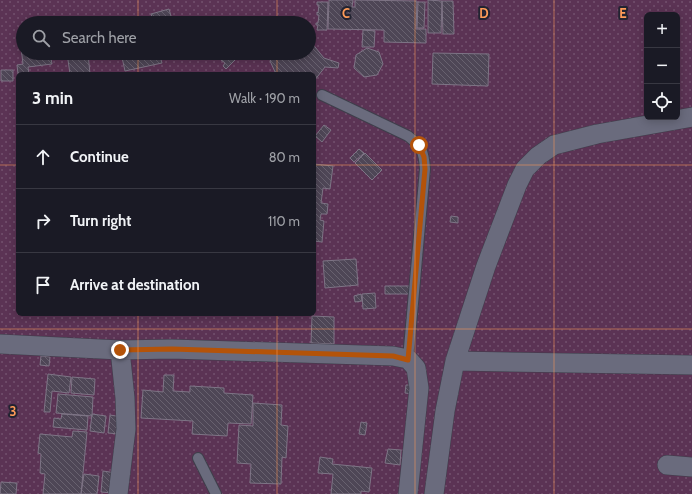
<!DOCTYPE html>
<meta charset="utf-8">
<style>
body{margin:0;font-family:Cabin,sans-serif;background:#272732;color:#f1f3f6}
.controls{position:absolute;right:12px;top:12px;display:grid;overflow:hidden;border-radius:6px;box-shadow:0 2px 10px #0003}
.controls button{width:36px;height:36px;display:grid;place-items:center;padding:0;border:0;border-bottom:1px solid #383842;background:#1a1a25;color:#f1f3f6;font:20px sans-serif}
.stop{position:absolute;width:12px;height:12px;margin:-9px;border:3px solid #b45309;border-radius:50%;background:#fff}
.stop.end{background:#b45309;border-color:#fff;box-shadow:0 1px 4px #0008}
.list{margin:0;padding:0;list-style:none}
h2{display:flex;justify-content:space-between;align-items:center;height:52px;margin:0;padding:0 16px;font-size:17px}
h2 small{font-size:13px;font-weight:400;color:#9fa1a7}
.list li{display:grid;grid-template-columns:26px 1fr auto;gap:12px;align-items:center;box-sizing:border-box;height:64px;padding:0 16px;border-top:1px solid #383842}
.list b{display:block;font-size:15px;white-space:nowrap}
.list em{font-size:13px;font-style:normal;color:#9fa1a7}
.icon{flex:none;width:22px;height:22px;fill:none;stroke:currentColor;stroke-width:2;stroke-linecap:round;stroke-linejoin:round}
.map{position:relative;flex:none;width:692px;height:494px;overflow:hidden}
.search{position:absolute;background:#1a1a25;box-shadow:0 2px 10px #0003;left:16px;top:16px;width:300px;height:44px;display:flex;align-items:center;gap:10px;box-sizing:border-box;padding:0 14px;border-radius:22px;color:#9fa1a7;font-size:15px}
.panel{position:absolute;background:#1a1a25;box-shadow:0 2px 10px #0003;left:16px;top:72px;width:300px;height:244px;border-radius:6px}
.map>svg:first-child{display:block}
</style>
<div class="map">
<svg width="692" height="494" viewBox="0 0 692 494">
<defs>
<pattern id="garden-dots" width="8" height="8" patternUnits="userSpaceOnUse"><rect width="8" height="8" fill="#5b3354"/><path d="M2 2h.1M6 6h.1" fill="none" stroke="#73516e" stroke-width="1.8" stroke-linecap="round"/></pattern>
<pattern id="building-back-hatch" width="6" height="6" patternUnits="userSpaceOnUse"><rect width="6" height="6" fill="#4e4656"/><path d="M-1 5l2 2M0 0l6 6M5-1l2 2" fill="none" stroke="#68616f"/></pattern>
</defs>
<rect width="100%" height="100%" fill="#222331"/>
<path fill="url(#garden-dots)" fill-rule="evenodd" d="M 0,0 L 692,0 L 692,494 L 0,494 ZM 647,15 L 677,15 L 677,117 L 647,117 ZM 23,23 L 309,23 L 309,53 L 23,53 ZM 18,74 L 314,74 L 314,314 L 18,314 Z"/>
<path fill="url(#building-back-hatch)" stroke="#7e7586" d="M 329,0 L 353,0 L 352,7 L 355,7 L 355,0 L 417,1 L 416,29 L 426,29 L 426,43 L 384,42 L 384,30 L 328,29 Z
M 428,0 L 442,1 L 441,33 L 428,33 Z
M 442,1 L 453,1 L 454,34 L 443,34 Z
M 317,2 L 328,2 L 327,30 L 317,30 L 318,25 L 316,25 L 316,23 L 318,23 L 319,15 L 317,15 L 317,12 L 318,13 L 319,5 L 317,5 Z
M 418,2 L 425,2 L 424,28 L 417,28 Z
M 169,9 L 173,23 L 154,23 L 151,14 Z
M 309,28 L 314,33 L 311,42 L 324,58 L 339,63 L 338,68 L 325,67 L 314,81 L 314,74 L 294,74 L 293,73 L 289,74 L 276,74 L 270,61 L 275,53 L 309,53 Z
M 363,30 L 375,31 L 374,47 L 362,47 Z
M 21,47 L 23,47 L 23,53 L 50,53 L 52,64 L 28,67 L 29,74 L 18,74 L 17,65 L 23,64 Z
M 367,48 L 379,52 L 383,64 L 377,75 L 364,77 L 354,68 L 356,55 Z
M 67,53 L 88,53 L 90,74 L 70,74 Z
M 96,53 L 111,53 L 112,57 L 98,59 Z
M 121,53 L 159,53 L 162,63 L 125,71 Z
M 433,53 L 489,54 L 488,86 L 432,84 Z
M 227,54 L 235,60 L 226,69 L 223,66 L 225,63 L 221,60 Z
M 1,70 L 13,70 L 13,81 L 1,81 Z
M 324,125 L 331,130 L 322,142 L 315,136 Z
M 359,149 L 364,153 L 354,162 L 350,158 Z
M 365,153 L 382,170 L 372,180 L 355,163 Z
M 314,164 L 333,166 L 330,189 L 323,188 L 321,203 L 328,204 L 327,214 L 321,214 L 320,220 L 324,221 L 322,242 L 314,241 Z
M 451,216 L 458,217 L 458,223 L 450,222 Z
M 356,259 L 358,285 L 325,288 L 323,261 Z
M 385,286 L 411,286 L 411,294 L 385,294 Z
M 375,293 L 376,308 L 363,309 L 362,294 Z
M 361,294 L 362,301 L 355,302 L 354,296 Z
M 312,316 L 334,317 L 334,344 L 311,343 Z
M 41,356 L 50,357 L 49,366 L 40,365 Z
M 48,374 L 71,377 L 69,393 L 52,391 L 50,412 L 44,412 Z
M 164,375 L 174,375 L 173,391 L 190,392 L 190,386 L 224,388 L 224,393 L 253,395 L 251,424 L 228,423 L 227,436 L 192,434 L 193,421 L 141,418 L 143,390 L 163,392 Z
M 72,377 L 95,379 L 94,395 L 71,393 Z
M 406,385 L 414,385 L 413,394 L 405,393 Z
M 58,394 L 93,397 L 92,416 L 56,413 Z
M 253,403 L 282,405 L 281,425 L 288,426 L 286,458 L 282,457 L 281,484 L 250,483 L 251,464 L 237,463 L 239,425 L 253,426 Z
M 62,414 L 88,416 L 87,430 L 53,427 L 54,418 L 61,419 Z
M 92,414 L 106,416 L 104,433 L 90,431 Z
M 110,415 L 122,417 L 120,434 L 108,433 Z
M 361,422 L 367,423 L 365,435 L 359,434 Z
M 73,431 L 87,432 L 81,494 L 43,494 L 45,474 L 40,473 L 41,454 L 38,453 L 40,434 L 72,437 Z
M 388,449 L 401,450 L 400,465 L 385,463 Z
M 320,457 L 333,459 L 332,464 L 372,468 L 369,492 L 361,491 L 361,494 L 331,494 L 333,474 L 318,473 Z
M 103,471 L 116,473 L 113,493 L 101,492 Z
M 84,474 L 99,476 L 97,494 L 81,494 Z
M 1,482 L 17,483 L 16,494 L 0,494 Z"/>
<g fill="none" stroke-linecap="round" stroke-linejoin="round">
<g stroke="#3e3f4b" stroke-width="12">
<path id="service" d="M 322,95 L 408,136 C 422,147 424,152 425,169 L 408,359
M 198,458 L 216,494"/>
</g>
<g stroke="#3e3f4b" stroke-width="20">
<path id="minor" d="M 0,344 L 120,350 L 172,349 L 393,356 L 408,359 L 416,368 L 419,388 L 408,494
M 455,361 L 692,365
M 667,465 L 692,467
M 118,494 L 126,429 L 125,398 L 120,350
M 434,494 L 445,411 L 455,361 L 486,266 L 517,185 L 525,169 L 538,156 L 554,145 L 597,134 L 692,117"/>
</g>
<use href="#service" stroke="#6a6b7d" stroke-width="10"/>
<use href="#minor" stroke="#6a6b7d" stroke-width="19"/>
</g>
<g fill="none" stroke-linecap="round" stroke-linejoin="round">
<path stroke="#b45309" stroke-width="5" d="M 120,350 L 172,349 L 393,356 L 408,360 L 425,169 L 424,157 L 419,145"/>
</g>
<path fill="none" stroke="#fe9b58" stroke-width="1" stroke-opacity="0.55" d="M 138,0 L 138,23M 277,0 L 277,23M 415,0 L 415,494M 554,0 L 554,494M 138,53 L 138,74M 277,53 L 277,74M 0,165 L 18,165M 314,165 L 692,165M 138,314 L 138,494M 277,314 L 277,494M 0,329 L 692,329"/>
<g font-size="13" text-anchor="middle" font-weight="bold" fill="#fe9b58" stroke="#222331" stroke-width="4" stroke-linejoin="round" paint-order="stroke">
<text x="346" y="18">C</text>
<text x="484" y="18">D</text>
<text x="623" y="18">E</text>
<text x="13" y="416">3</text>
</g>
</svg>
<div class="controls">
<button>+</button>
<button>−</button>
<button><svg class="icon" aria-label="locate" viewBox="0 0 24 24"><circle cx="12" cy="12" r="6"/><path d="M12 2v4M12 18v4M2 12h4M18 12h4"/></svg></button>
</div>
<div class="stop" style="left:419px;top:145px"></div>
<div class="stop end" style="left:120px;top:350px"></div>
<div class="search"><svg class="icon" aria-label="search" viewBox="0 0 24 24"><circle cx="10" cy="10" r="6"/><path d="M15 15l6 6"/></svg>Search here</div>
<section class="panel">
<h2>3 min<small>Walk · 190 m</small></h2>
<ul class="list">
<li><svg class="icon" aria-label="ahead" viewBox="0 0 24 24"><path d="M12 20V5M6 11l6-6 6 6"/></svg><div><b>Continue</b></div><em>80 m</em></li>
<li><svg class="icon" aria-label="right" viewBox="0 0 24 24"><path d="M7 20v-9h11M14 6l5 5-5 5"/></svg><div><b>Turn right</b></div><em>110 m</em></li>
<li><svg class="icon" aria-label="arrive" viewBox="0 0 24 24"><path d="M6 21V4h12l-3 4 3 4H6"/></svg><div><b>Arrive at destination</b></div></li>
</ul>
</section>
</div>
